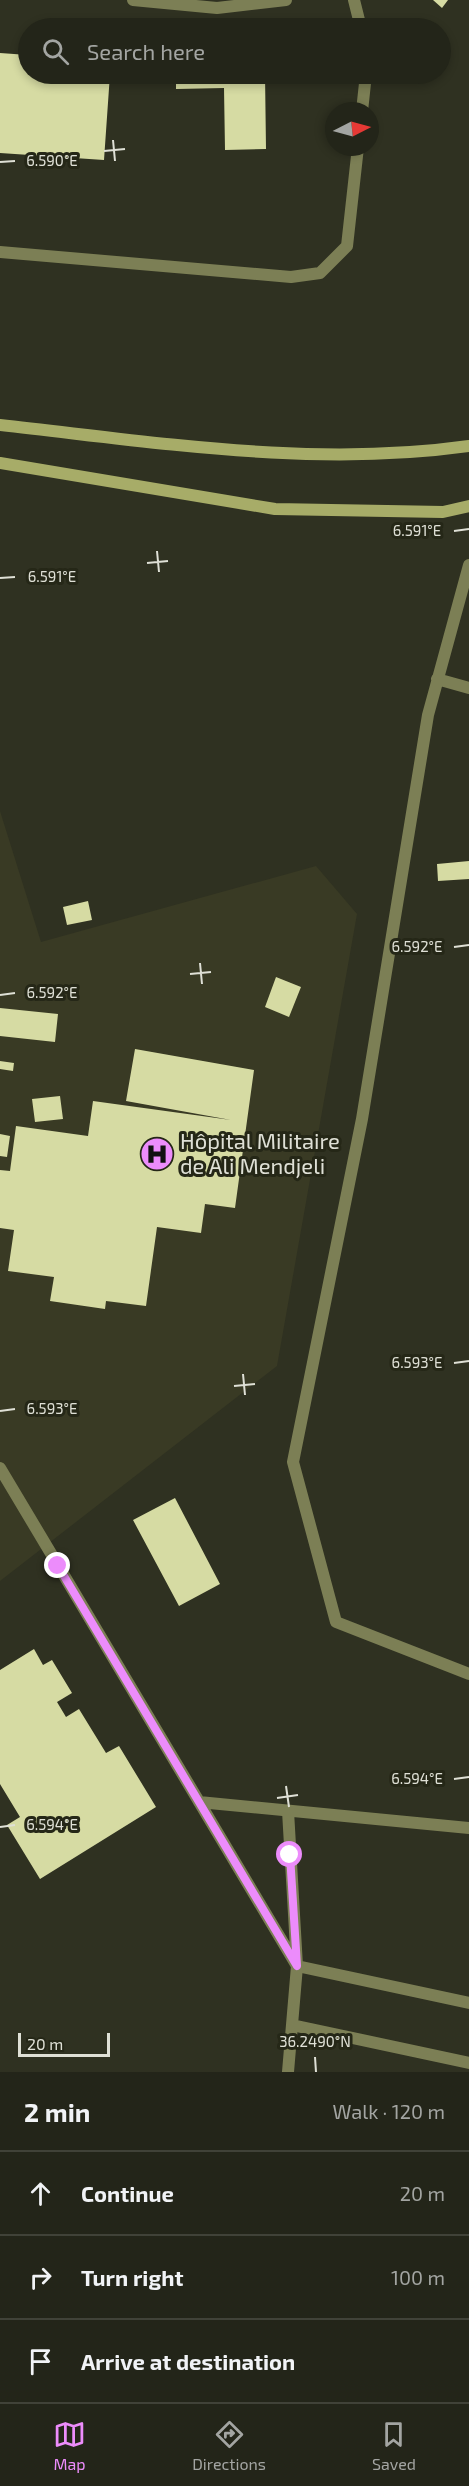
<!DOCTYPE html>
<meta charset="utf-8">
<style>
body{margin:0;font-family:"Exo 2",sans-serif;background:#2b2d22;color:#f1f3f6}
.compass{position:absolute;left:325px;top:102px;width:54px;height:54px;border-radius:50%;background:#232519;box-shadow:0 3px 9px #0003;rotate:84deg}
.scale{position:absolute;left:18px;bottom:15px;width:92px;box-sizing:border-box;padding-left:6px;border:3px solid #dfe0d6;border-top:0;font-size:16px;line-height:21px;white-space:nowrap;color:#dfe0d6;-webkit-text-stroke:4px #252717;paint-order:stroke}
.stop{position:absolute;width:18px;height:18px;margin:-14px;border:4px solid #ec8cfb;border-radius:50%;background:#fff}
.stop.end{background:#ec8cfb;border-color:#fff;box-shadow:0 2px 6px #0008}
.list{margin:0;padding:0;list-style:none}
h2{display:flex;justify-content:space-between;align-items:center;height:78px;margin:0;padding:0 24px;font-size:26px}
h2 small{font-size:20px;font-weight:400;color:#a3a5a2}
.list li{display:grid;grid-template-columns:39px 1fr auto;gap:18px;align-items:center;box-sizing:border-box;height:84px;padding:0 24px;border-top:2px solid #404238}
.list b{display:block;font-size:22px;white-space:nowrap}
.list em{font-size:20px;font-style:normal;color:#a3a5a2}
.icon{flex:none;width:33px;height:33px;fill:none;stroke:currentColor;stroke-width:2;stroke-linecap:round;stroke-linejoin:round}
.map{position:relative;flex:none;width:469px;height:2072px;overflow:hidden}
.search{position:absolute;background:#232519;box-shadow:0 3px 9px #0003;left:18px;right:18px;top:18px;height:66px;display:flex;align-items:center;gap:15px;box-sizing:border-box;padding:0 21px;border-radius:33px;color:#a3a5a2;font-size:22px}
.sheet{height:330px;background:#232519}
nav{display:flex;justify-content:space-around;align-items:center;box-sizing:border-box;height:84px;border-top:2px solid #404238;background:#232519;font-size:16px;color:#a3a5a2}
nav a{display:grid;justify-items:center;gap:3px}
nav .on{color:#ec8cfb}
.map>svg:first-child{display:block}
</style>
<div class="map">
<svg width="469" height="2072" viewBox="0 0 469 2072">
<rect width="100%" height="100%" fill="#2f3121"/>
<path fill="#393a24" d="M 0,811 L 41,942 L 316,866 L 357,914 L 277,1366 L 0,1581 Z"/>
<path fill="#d6dba3" d="M 433,0 L 448,0 L 442,8 Z
M 0,53 L 28,55 L 28,74 L 110,74 L 104,160 L 0,153 Z
M 176,74 L 265,74 L 266,149 L 225,150 L 224,88 L 176,89 Z
M 469,861 L 469,879 L 438,881 L 437,864 Z
M 88,901 L 92,920 L 67,925 L 63,907 Z
M 276,977 L 301,987 L 289,1017 L 265,1007 Z
M 0,1008 L 58,1014 L 55,1042 L 0,1036 Z
M 135,1049 L 254,1070 L 235,1208 L 205,1204 L 201,1233 L 157,1227 L 146,1306 L 106,1301 L 105,1309 L 50,1301 L 54,1277 L 8,1271 L 14,1230 L 0,1228 L 0,1170 L 10,1171 L 16,1126 L 88,1136 L 93,1101 L 231,1120 L 126,1101 Z
M 0,1061 L 14,1063 L 13,1071 L 0,1069 Z
M 60,1096 L 63,1119 L 35,1122 L 32,1099 Z
M 0,1134 L 10,1136 L 7,1157 L 0,1156 Z
M 175,1498 L 220,1584 L 179,1606 L 133,1520 Z
M 34,1649 L 43,1665 L 52,1660 L 72,1693 L 57,1702 L 66,1717 L 79,1709 L 106,1753 L 119,1746 L 156,1807 L 40,1879 L 7,1825 L 20,1817 L 0,1784 L 0,1670 Z"/>
<g fill="none" stroke-linecap="round" stroke-linejoin="round">
<path stroke="#7c7f55" stroke-width="12" d="M 133,0 L 217,8 L 286,0
M 354,0 L 361,28
M 362,111 L 366,74
M 0,252 L 291,277 L 320,273 L 347,246 L 358,147
M 469,565 L 428,715 L 362,1119 L 293,1462 L 336,1622 L 469,1674
M 437,679 L 469,688
M 0,1468 L 297,1966 L 288,2072
M 199,1802 L 469,1828
M 288,1811 L 297,1966 L 469,2003
M 292,2025 L 469,2063"/>
<path stroke="#a7ac68" stroke-width="12" d="M 0,425 C 156,442 313,468 469,446
M 0,463 L 275,509 L 443,512 L 469,506"/>
</g>
<g fill="none" stroke-linecap="round" stroke-linejoin="round">
<path stroke="#ec8cfb" stroke-width="8" d="M 58,1566 L 297,1966 L 290,1855"/>
</g>
<path fill="none" stroke="#dfe0d6" stroke-width="2" d="M 113,140 L 115,161M 104,151 L 125,149M 0,162 L 15,161M 454,531 L 469,529M 157,551 L 159,572M 147,563 L 168,561M 0,578 L 15,577M 454,947 L 469,945M 200,963 L 202,984M 190,974 L 211,972M 0,995 L 15,993M 454,1363 L 469,1361M 243,1374 L 245,1395M 234,1386 L 255,1384M 0,1411 L 15,1409M 454,1779 L 469,1777M 286,1786 L 289,1807M 277,1798 L 298,1795M 0,1827 L 15,1825M 315,2057 L 316,2072"/>
<defs>
<g id="hospital-disc" transform="scale(1.725)"><circle r="9.5" fill="#ec8cfb" stroke="#252717"/><path d="M-5-5h3v3.5h4V-5h3V5h-3V1.5h-4V5h-3Z" fill="#111"/></g>
</defs>
<g fill-rule="evenodd">
<use href="#hospital-disc" x="157" y="1154"/>
</g>
<g text-anchor="middle" stroke-width="6" stroke-linejoin="round" paint-order="stroke">
<g font-size="22" fill="#dfe0d6" stroke="#252717" text-anchor="start">
<text x="180" y="1149">Hôpital Militaire<tspan x="180" dy="25">de Ali Mendjeli</tspan></text>
</g>
</g>
<g font-size="15" text-anchor="middle" fill="#dfe0d6" stroke="#252717" stroke-width="6" stroke-linejoin="round" paint-order="stroke">
<text x="52" y="166">6.590°E</text>
<text x="417" y="536">6.591°E</text>
<text x="52" y="582">6.591°E</text>
<text x="417" y="952">6.592°E</text>
<text x="52" y="998">6.592°E</text>
<text x="417" y="1368">6.593°E</text>
<text x="52" y="1414">6.593°E</text>
<text x="417" y="1784">6.594°E</text>
<text x="52" y="1830">6.594°E</text>
<text x="315" y="2047">36.2490°N</text>
</g>
</svg>
<svg class="compass" viewBox="-18 -18 36 36"><path d="M0-13l5 13h-10z" fill="#e53935"/><path d="M0 13l5-13h-10z" fill="#a3a5a2"/></svg>
<div class="scale">20 m</div>
<div class="stop" style="left:290px;top:1855px"></div>
<div class="stop end" style="left:58px;top:1566px"></div>
<div class="search"><svg class="icon" aria-label="search" viewBox="0 0 24 24"><circle cx="10" cy="10" r="6"/><path d="M15 15l6 6"/></svg>Search here</div>
</div>
<section class="sheet">
<h2>2 min<small>Walk · 120 m</small></h2>
<ul class="list">
<li><svg class="icon" aria-label="ahead" viewBox="0 0 24 24"><path d="M12 20V5M6 11l6-6 6 6"/></svg><div><b>Continue</b></div><em>20 m</em></li>
<li><svg class="icon" aria-label="right" viewBox="0 0 24 24"><path d="M7 20v-9h11M14 6l5 5-5 5"/></svg><div><b>Turn right</b></div><em>100 m</em></li>
<li><svg class="icon" aria-label="arrive" viewBox="0 0 24 24"><path d="M6 21V4h12l-3 4 3 4H6"/></svg><div><b>Arrive at destination</b></div></li>
</ul>
</section>
<nav>
<a class="on"><svg class="icon" aria-label="map" viewBox="0 0 24 24"><path d="M3 6l6-2 6 2 6-2v14l-6 2-6-2-6 2zM9 4v14M15 6v14"/></svg>Map</a>
<a><svg class="icon" aria-label="directions" viewBox="0 0 24 24"><path d="M12 3l9 9-9 9-9-9zM9 14v-3h6M13 9l2 2-2 2"/></svg>Directions</a>
<a><svg class="icon" aria-label="saved" viewBox="0 0 24 24"><path d="M7 4h10v16l-5-4-5 4z"/></svg>Saved</a>
</nav>
